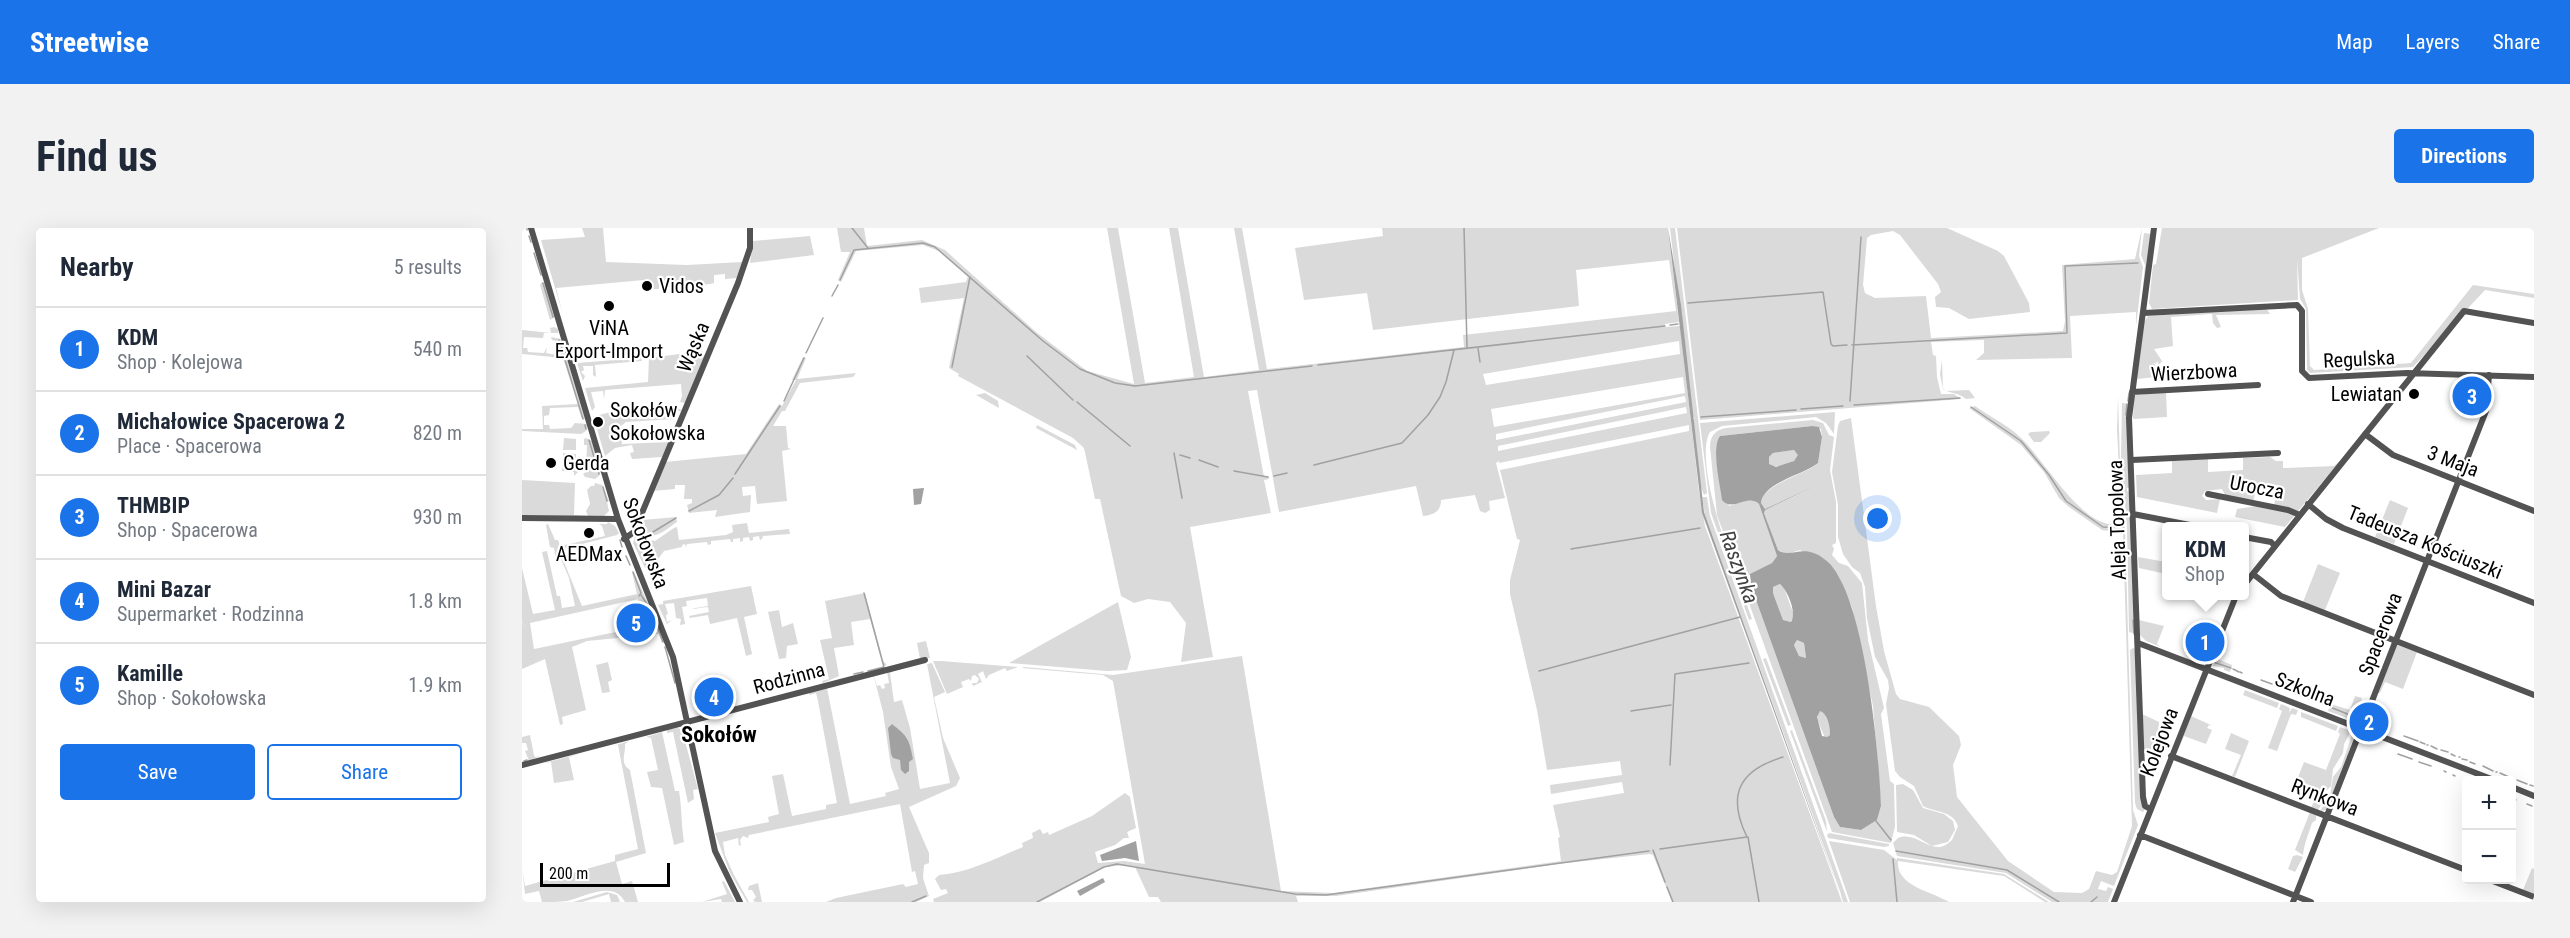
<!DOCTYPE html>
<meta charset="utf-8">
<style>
body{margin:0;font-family:"Roboto Condensed",sans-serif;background:#f2f2f3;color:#1f2937}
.controls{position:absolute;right:18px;bottom:18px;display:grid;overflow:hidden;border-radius:6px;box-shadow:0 6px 24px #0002}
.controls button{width:54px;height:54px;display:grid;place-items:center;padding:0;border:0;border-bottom:2px solid #e0e1e3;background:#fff;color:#1f2937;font:30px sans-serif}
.scale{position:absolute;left:18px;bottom:15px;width:130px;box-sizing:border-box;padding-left:6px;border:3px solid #000;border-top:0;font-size:16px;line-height:21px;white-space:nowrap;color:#000;-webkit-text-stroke:4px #fff;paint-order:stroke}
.you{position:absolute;left:1356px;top:291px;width:21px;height:21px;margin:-15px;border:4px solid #fff;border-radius:50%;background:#1a73e8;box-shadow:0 0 0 9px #1a73e833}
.badge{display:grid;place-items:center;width:39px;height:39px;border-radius:50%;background:#1a73e8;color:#fff;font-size:20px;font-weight:700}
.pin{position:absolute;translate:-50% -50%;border:3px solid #fff;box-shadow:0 2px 6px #0006}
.popup{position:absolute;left:1640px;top:294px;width:87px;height:78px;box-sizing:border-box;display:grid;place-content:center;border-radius:6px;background:#fff;filter:drop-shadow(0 2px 4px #0005);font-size:20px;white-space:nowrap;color:#747a83}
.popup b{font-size:22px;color:#1f2937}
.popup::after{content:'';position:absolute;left:50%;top:100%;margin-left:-12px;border:12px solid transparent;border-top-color:#fff}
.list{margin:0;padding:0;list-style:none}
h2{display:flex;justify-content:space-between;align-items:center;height:78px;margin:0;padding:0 24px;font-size:26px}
h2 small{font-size:20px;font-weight:400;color:#747a83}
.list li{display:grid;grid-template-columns:39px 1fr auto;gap:18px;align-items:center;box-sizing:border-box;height:84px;padding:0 24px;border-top:2px solid #e0e1e3}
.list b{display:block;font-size:22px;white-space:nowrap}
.list p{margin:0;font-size:20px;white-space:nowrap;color:#747a83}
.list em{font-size:20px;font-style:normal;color:#747a83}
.actions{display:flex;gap:12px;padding:18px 24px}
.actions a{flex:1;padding:14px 0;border:2px solid #1a73e8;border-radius:6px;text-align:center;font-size:21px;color:#1a73e8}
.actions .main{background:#1a73e8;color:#fff}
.map{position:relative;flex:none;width:2012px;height:674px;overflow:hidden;border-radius:6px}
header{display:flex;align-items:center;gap:36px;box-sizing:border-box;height:84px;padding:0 30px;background:#1a73e8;color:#fff}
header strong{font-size:28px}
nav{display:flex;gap:33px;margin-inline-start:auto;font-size:21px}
.intro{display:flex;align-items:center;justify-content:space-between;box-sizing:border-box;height:144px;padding:0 36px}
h1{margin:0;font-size:42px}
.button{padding:15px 27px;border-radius:6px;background:#1a73e8;color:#fff;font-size:21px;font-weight:700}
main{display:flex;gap:36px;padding:0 36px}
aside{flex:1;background:#fff;border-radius:6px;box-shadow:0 6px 24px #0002}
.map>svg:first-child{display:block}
</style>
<header>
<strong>Streetwise</strong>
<nav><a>Map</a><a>Layers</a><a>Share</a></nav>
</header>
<div class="intro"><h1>Find us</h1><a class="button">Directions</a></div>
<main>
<aside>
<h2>Nearby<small>5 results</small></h2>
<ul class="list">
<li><span class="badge">1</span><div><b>KDM</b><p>Shop · Kolejowa</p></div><em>540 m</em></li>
<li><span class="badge">2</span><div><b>Michałowice Spacerowa 2</b><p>Place · Spacerowa</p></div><em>820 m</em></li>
<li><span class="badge">3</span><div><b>THMBIP</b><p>Shop · Spacerowa</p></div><em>930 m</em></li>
<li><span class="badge">4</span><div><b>Mini Bazar</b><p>Supermarket · Rodzinna</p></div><em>1.8 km</em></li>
<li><span class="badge">5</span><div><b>Kamille</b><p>Shop · Sokołowska</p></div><em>1.9 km</em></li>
</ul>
<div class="actions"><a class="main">Save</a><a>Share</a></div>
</aside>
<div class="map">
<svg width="2012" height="674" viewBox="0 0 2012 674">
<rect width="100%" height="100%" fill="#fff"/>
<path fill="#dadada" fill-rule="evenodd" d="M 60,0 L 81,0 L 84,34 L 165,37 L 220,34 L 222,30 L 215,50 L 203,51 L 203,46 L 192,47 L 192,55 L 188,56 L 142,60 L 141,57 L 137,57 L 137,61 L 128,61 L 124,58 L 122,52 L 34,60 L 41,87 L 19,12 L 63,9 Z
M 315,0 L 342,0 L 345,18 L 400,12 L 423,22 L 514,104 L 565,143 L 612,156 L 585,0 L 596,0 L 623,155 L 672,149 L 647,0 L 656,0 L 682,149 L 737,142 L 712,0 L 720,0 L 745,141 L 942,119 L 941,107 L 1154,83 L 1147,32 L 1054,42 L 1057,78 L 851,102 L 845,65 L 782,72 L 773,20 L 861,8 L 860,0 L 1146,0 L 1157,94 L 1143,96 L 1143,99 L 1158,98 L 1177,263 L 1183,298 L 1320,674 L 1150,674 L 1131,627 L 1128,626 L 1044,635 L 814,668 L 774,668 L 776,674 L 639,674 L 636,669 L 627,669 L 613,639 L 603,637 L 583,639 L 518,674 L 412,674 L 411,671 L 426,665 L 424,661 L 419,662 L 413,651 L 417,647 C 446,645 472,631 501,619 L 500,615 L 511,610 L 510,605 L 518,601 L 521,606 L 526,604 L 527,607 L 570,588 L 603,565 L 608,569 L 614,600 L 605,604 L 607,610 L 602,610 L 593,617 L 573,624 L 576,635 L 602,633 L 623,636 L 591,453 L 581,447 L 500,440 L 502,439 L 591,447 L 720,428 L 759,663 L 811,665 L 1039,633 L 1036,610 L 1038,609 L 1031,577 L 1102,565 L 1100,554 L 1029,566 L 1028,557 L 1100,547 L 1098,533 L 1025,542 L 1015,482 L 988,366 L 988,352 L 998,312 L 995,311 L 978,242 L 1167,203 L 1167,197 L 977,235 L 977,233 L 974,235 L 983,270 L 967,273 L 968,282 L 963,285 L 958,283 L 953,267 L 919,272 C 919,284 911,287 901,288 L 894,258 L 757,284 L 735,162 L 726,163 L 742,249 L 746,248 L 747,251 L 742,252 L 749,285 L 668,299 L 691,429 L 659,434 L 664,395 L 648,374 L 626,371 L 612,375 L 599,368 L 578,271 L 573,271 L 562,220 L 551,210 L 436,148 L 437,146 L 427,140 L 442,70 L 399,75 L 397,60 L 444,54 L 446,48 L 417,23 L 401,17 L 334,23 L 319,54 L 316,52 L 328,24 L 319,24 ZM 1157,113 L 1158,126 L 964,157 L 961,146 ZM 1161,149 L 1163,165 L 972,199 L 969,181 ZM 1163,168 L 1164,174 L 974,212 L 974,206 ZM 1164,179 L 1165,185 L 976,223 L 976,218 Z
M 1148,0 L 1153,0 L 1185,265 L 1182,267 L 1178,257 L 1171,191 L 1173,190 L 1170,188 Z
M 1155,0 L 1425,0 L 1476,23 L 1482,28 L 1507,75 L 1508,84 L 1447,91 L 1427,80 L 1414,79 L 1413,69 L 1419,64 L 1416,56 L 1378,7 L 1371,3 L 1349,7 L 1345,10 L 1341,57 L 1343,65 L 1353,70 L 1404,68 L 1409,110 L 1541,103 L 1543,93 L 1540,37 L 1613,31 L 1620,0 L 1617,28 L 1621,39 L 1614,98 L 1614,84 L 1548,88 L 1550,130 L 1454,132 L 1462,125 L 1462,112 L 1409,114 L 1411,127 L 1414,128 L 1415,149 L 1419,166 L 1432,166 L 1439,171 L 1178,192 Z
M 1640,0 L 1857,0 L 1780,30 L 1780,62 L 1786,81 L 1788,138 L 1792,142 L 1889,135 L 1951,57 L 2012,66 L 2012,70 L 1963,62 L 1891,139 L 1788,145 L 1785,142 L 1784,81 L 1778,71 L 1775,31 L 1776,72 L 1630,81 L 1627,75 L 1631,37 L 1634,36 Z
M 1622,5 L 1629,6 L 1622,69 L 1620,69 L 1623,37 L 1619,27 Z
M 288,8 L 292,27 L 228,35 L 231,13 Z
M 20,54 L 23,55 L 33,89 L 28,92 L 18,57 Z
M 1744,80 L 1748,86 L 1694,87 L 1699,99 L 1695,100 L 1691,95 L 1690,86 L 1649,89 L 1651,118 L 1632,121 L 1640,133 L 1637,137 L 1635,133 L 1634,136 L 1631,134 L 1636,140 L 1634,149 L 1615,151 L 1622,94 L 1626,88 Z
M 32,99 L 36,101 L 36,105 L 22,105 L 21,110 L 2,109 L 1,120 L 5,120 L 6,124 L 22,125 L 25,119 L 24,125 L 35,127 L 36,120 L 38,125 L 34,113 L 30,112 L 29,109 L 39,111 L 63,191 L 60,191 L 56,179 L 28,180 L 27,187 L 22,188 L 22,197 L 27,197 L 28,201 L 49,200 L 53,195 L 65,196 L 64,203 L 59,206 L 0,203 L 0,201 L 21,201 L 20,178 L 56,176 L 41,130 L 0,126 L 0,102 L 29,105 L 28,100 Z
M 180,123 L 183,128 L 163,175 L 158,174 L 160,168 L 159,156 L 83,162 L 82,171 L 81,163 L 69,164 L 73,179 L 70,183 L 63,160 L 126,154 L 127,130 Z
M 281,129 L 284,130 L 275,151 L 334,145 L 331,149 L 278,155 L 263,183 L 260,183 L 251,198 L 264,198 L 266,220 L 269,221 L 260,223 L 265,273 L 235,276 L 233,258 L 220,259 L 221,268 L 229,267 L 228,284 L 193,289 L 195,282 L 167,285 L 165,277 L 170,275 L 170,271 L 162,271 L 163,257 L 153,257 L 153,261 L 131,263 L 143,234 L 224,226 L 257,176 L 260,178 L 274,152 L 270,152 Z
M 119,130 L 120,133 L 73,137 L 74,149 L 71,147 L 71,138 L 61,138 L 62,142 L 59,144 L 63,148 L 61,153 L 55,135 Z
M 1420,132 L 1421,160 L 1424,163 L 1447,162 L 1453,170 L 1444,171 C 1436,164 1428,166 1421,161 L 1418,146 Z
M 1644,164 L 1645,189 L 1611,191 L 1612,167 Z
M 463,165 L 476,173 L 477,180 L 454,167 Z
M 1596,168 L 1598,234 L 1603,299 L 1611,582 L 1616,597 L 1592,658 L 1579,653 L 1576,661 L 1584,663 L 1586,659 L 1591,661 L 1586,674 L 1530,674 L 1484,645 L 1375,628 L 1371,615 L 1376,610 C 1397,602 1410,632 1430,612 L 1436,598 C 1430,582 1414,585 1401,578 L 1392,558 L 1378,549 L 1373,543 L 1364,476 L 1367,460 L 1366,452 L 1353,429 L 1345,390 L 1343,359 L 1338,345 L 1330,339 L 1321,326 L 1316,309 L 1316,277 L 1310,244 L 1316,198 L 1318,193 L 1329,190 L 1354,378 L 1362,423 L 1374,466 L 1378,471 L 1407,479 L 1437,508 L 1439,517 L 1431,537 L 1435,569 L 1486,633 L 1532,664 L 1560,665 L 1567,661 L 1574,643 L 1590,647 L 1595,644 L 1610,598 L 1601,305 L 1580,302 L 1547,279 L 1537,270 L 1522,244 L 1499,217 L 1447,180 L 1453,178 C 1468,189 1486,197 1499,210 C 1522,231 1564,308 1600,295 L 1595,203 Z
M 1600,175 L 1607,176 L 1609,260 L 1605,260 L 1605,263 L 1609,264 L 1614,406 L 1607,404 L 1605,300 L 1599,229 Z
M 141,179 L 155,179 L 160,183 L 155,183 L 152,191 L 104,194 L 99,198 L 100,216 L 147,214 L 140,229 L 110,231 L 108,225 L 112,224 L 110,217 L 93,220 L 83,228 L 71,188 L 77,190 L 77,187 L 89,184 L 90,187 L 101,185 L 101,183 Z
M 1313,184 L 1312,206 L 1304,195 L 1294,189 L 1200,198 L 1188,204 C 1173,230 1202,313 1212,341 L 1209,341 L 1189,285 L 1178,195 Z
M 1291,192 L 1301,195 L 1307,207 L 1312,209 L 1308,242 L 1314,274 L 1314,315 L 1310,317 L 1312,321 L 1310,327 L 1317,335 L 1326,338 L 1340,355 L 1346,412 L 1362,480 L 1359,486 L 1368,553 L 1372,556 L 1373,599 L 1369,615 L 1310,604 L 1195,287 L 1188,219 C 1188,208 1193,202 1204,200 ZM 1290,198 L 1299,201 L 1300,209 L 1296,235 C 1282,248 1241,255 1239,275 L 1243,281 L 1291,260 L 1242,282 L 1242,285 L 1256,322 L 1265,326 L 1278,322 L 1316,347 L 1330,379 L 1351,478 L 1359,578 L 1355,592 L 1339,602 L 1318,599 L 1312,589 L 1229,358 L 1226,348 L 1250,335 L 1255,328 L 1237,276 C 1227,268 1218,275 1207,278 C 1202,258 1187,226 1198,208 Z
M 515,197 L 553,217 L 555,222 L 514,200 Z
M 1527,203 L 1528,205 L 1519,214 L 1512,214 L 1506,206 L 1509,204 Z
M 42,210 L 54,211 L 54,222 L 41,222 Z
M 64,210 L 70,213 L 79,243 L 77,248 L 73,251 L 63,249 L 61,246 L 64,244 L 65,217 L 62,217 L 62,211 Z
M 1272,222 L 1276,226 L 1276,229 C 1269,237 1255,242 1247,236 L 1247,229 L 1251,225 Z
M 41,225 L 54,226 L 54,243 L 57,243 L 52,248 L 52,244 L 40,243 Z
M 1748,229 L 1754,233 L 1761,233 L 1761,240 L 1812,238 L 1819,232 L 1776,283 L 1752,278 L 1756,257 L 1735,258 L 1731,274 L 1703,267 L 1700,261 L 1683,263 L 1680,268 L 1684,272 L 1698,271 L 1695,285 L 1615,269 L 1614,247 L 1650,245 L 1650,233 L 1686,231 L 1686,244 L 1721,242 L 1721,230 Z
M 0,252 L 53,255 L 52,287 L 66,288 L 64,283 L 68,276 L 65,262 L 69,258 L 72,258 L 73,255 L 80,257 L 87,273 L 85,274 L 87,283 L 81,289 L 0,287 Z
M 1180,269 L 1185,269 L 1188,288 L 1326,674 L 1321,674 L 1318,663 L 1183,287 Z
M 1868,272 L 1886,280 L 1872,316 L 1853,309 Z
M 1735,278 L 1774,286 L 1763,299 L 1713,289 L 1715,281 Z
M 154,289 L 155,294 C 142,303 130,315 115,302 L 120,292 Z
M 86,294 L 93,298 L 97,305 L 95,307 L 37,322 L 60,378 L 115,366 L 110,344 L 112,344 L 128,380 L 126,381 L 124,378 L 119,379 L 116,371 L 8,395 L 12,421 L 132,396 L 128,384 L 133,387 L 143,412 L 140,415 L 137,406 L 65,413 L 50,419 L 64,482 L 40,489 L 41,496 L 38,497 L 23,431 L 0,441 L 0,393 L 4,406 L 0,392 L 0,340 L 11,386 L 33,382 L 20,324 L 25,323 L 35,368 L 38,368 L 40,380 L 53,378 L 47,350 L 39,331 L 34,332 L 32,320 L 28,319 L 24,297 L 26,296 L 33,312 L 36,312 L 38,318 L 83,308 L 80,298 L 77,296 L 85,296 Z
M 225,295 L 227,305 L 267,301 L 268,306 L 241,308 L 240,311 L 238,312 L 237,308 L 231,309 L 231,312 L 228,313 L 227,309 L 221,310 L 221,313 L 218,314 L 218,310 L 211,311 L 211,314 L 209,314 L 208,311 L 189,313 L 189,316 L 186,317 L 185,314 L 165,316 L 164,319 L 163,316 L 160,317 L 160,319 L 142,323 L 131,338 L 123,340 L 111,315 L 113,309 L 133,313 L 152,300 L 155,299 L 157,312 L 204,307 L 211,304 L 210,297 Z
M 1616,329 L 1644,334 L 1644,346 L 1617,340 Z
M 1796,336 L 1818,345 L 1803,382 L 1781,374 Z
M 1209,342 L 1214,346 L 1230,391 L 1227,392 Z
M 1258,356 L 1262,360 L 1272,387 L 1269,394 L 1261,392 L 1251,365 L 1251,359 Z
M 229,358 L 235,386 L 222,389 L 230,426 L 224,428 L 215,390 L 188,396 L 186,387 L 168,390 L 167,388 L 187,384 L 186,379 L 167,381 L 186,378 L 185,370 L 164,373 L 165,378 L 160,379 L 164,401 L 163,396 L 158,397 L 159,391 L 154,390 L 152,375 L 143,376 L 146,386 L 144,387 L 145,394 L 150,392 L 145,396 L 136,377 L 141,376 L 141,373 Z
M 343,365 L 361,433 L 365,437 L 346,442 L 361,438 L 348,391 L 329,394 L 332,417 L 312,420 L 317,448 L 301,455 L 300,453 L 307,451 L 298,412 L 310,410 L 303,373 Z
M 596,374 L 609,429 L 605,442 L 585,443 L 487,435 Z
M 257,382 L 260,399 L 271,395 L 276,416 L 265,418 L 264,430 L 257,431 L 246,384 Z
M 1617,392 L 1642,398 L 1635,416 L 1639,419 L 1624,413 L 1618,407 Z
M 1857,408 L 1862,410 C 1857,424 1853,435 1851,449 L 1842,446 Z
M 1275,412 L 1282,415 L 1284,430 L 1277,428 L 1272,417 Z
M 404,413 L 408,430 L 398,431 L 395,415 Z
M 1875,417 L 1895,424 L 1881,461 L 1863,454 L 1858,465 L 1856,465 Z
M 1611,420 L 1614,421 L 1623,581 L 1621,584 L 1615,581 L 1613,575 L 1608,422 Z
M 1244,430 L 1269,497 L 1266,498 L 1241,431 Z
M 1693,430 L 1710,437 L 1708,444 L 1702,442 L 1702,440 L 1691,438 Z
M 411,433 L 419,433 L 496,439 L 485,443 L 483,440 L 467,447 L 464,451 L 461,443 L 456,446 L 460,454 L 451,458 L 450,455 L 455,455 L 457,451 L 453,447 L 450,448 L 449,453 L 447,451 L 439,454 L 441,459 L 425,466 Z
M 86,434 L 90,452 L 86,454 L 88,464 L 80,465 L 74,437 Z
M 410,435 L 423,464 L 412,469 L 421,510 L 438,550 L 434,558 L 387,579 L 407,625 L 407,635 L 402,637 L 401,650 L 407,668 L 394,674 L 304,674 L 314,670 L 381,656 L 384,659 L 396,656 L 393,643 L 390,644 L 378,576 L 227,607 L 226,610 L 221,608 L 218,612 L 219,617 L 217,618 L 216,610 L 201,614 L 203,627 L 212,647 L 227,674 L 225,674 L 208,645 L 193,605 L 247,594 L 246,589 L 257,586 L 250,548 L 261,546 L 270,588 L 304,581 L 304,577 L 315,575 L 296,473 L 294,465 L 287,467 L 287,464 L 305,460 L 328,576 L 364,568 L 363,565 L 377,561 L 369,539 L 361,484 L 352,449 L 345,449 L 352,448 L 355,458 L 358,457 L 360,461 L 363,460 L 362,456 L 367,455 L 365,444 L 372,443 L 368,445 L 372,474 L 380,472 L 388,500 L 398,561 L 428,555 L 405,436 Z
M 1723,462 L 1757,475 L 1755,480 L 1721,467 Z
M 1833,468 L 1840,470 L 1833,493 L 1806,483 L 1809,476 L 1828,482 Z
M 1759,476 L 1768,480 L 1767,485 L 1770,480 L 1776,482 L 1774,487 L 1769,486 L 1755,523 L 1746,520 L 1760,483 L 1757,481 Z
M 1299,483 C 1306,488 1308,499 1308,507 L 1303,510 L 1295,491 L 1296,484 Z
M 1779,484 L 1816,498 L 1814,503 L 1779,489 Z
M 1620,486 L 1637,494 L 1635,521 L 1622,521 L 1624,574 Z
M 1669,488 L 1691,498 L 1687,497 L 1685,500 L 1690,502 L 1684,516 L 1662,508 L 1655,526 Z
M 1818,499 L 1829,503 L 1822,516 L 1821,525 L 1811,541 L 1809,558 L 1799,568 L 1799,577 L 1796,582 L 1789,580 L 1797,561 L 1775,552 L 1782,534 L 1804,542 L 1818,506 L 1816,504 Z
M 155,500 L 163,502 L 164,517 L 176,561 L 171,562 L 172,571 L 166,575 L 151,504 L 145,505 L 145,502 Z
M 1270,502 L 1304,593 L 1305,604 L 1268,503 Z
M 140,504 L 153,563 L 157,563 C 160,581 159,596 162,614 L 152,617 L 140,560 L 129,559 L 125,544 L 136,542 L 129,510 L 124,509 Z
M 1831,504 L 1834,505 L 1804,582 L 1798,583 L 1808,568 L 1811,549 L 1819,539 Z
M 1709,505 L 1727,513 L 1713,549 L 1710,548 L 1719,527 L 1703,521 Z
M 8,507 L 12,527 L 13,529 L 18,528 L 7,533 L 3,523 L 6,522 L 4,515 L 0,515 L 0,509 Z
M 107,513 L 103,516 C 104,526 97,535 108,542 L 124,625 L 94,634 L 100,656 L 110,653 L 116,674 L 103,674 C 92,652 64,668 45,673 C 37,674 29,674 20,674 L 17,663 L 3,666 L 0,640 L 3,658 L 93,633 L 93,627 L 116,621 L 96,517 L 91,518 Z
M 64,524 L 47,529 L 52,552 L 32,555 L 29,534 L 22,535 Z
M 1381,556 L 1391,562 L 1401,580 L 1422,586 L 1431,593 L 1433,602 L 1426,614 L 1410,618 L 1392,607 L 1375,604 L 1374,557 Z
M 1788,584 L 1794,587 L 1794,592 L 1790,595 C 1787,605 1782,616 1781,627 L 1773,622 Z
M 1307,605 L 1367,616 L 1367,618 L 1362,619 L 1306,610 L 1305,607 Z
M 1307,613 L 1362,622 L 1375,632 L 1375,630 L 1482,646 L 1527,674 L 1523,674 L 1482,648 L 1376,633 C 1374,658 1408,663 1427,674 L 1328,674 Z
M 1775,627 L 1781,629 L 1773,644 L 1766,641 L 1771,628 Z
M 2010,640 L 2012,641 L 2012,666 L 2001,662 Z
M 202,653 L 213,674 L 200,674 L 199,671 L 180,674 L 205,666 L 200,654 Z
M 236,655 L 240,674 L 233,674 L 231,672 L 234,669 L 230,662 L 226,662 L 227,658 Z
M 85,664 L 95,667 L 98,674 L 89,674 L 87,666 L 60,674 L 51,674 Z"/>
<path fill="#a1a1a1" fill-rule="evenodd" d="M 1146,0 L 1159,77 L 1182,284 L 1321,674 L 1180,285 Z
M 1290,198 L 1297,199 L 1300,209 L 1296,235 C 1282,247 1241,254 1239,275 L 1243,281 L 1291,259 L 1243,282 L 1242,285 L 1256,322 C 1269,332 1282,312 1306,334 C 1343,369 1357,525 1359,578 L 1355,592 L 1339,602 L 1318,599 L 1312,589 L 1229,358 L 1228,346 L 1250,335 L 1255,328 L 1237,276 C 1224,265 1211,285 1200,272 C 1198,256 1189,220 1198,208 ZM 1272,222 L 1276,227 L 1272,233 L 1254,239 L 1247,236 L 1247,229 L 1251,225 ZM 1258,356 C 1266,363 1275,385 1269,394 L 1261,392 L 1251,365 L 1251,359 ZM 1275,412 L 1282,415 L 1284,430 L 1277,428 L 1272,417 ZM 1298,483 C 1306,486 1308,499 1308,507 L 1305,509 L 1300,508 L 1295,489 Z
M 402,260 L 399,276 L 392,277 L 391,261 Z
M 370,496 C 385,508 387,510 391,531 L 387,534 L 387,543 L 383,546 L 379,542 L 378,532 L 371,530 L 369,526 L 366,500 Z
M 614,613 L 617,633 L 603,630 L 580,633 L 578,627 Z
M 581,650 L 583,654 L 558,668 L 555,663 Z"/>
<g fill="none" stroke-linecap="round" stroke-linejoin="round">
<path stroke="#a1a1a1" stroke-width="1.5" d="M 5,0 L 5,2
M 330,0 L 346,20
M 942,0 L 945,119
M 7,8 L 9,14
M 12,25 L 19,47
M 318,52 L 332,22 L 401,15 L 413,19 L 521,113 L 558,141 L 593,155 L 613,158 L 790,138
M 21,55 L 31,89
M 310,68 L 316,57
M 1166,75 L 1301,64 L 1309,116 L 1311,118 L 1325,117
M 1148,97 L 1156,96
M 37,112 L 61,191
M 1330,117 L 1545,105 L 1543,38 L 1616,35
M 956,120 L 958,134
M 284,125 L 301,90
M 505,128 L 551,172
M 796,137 L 1143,98
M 430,139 L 448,49
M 262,173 L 282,130
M 1328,173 L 1339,9
M 1606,173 L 1607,165
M 555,174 L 608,218
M 1332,177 L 1438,170
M 1449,179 L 1499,213 L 1527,247 L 1544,273 L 1581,299 L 1601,300
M 1279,181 L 1321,178
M 1604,187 L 1605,176
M 1179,189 L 1274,182
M 63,197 L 64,201
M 67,212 L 77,246
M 652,225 L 660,270
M 658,227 L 668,230
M 677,232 L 696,239
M 792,237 L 880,215 L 906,187 L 918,169 L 924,154 L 932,122
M 712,243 L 746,249
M 213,246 L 258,178
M 752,248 L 765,245
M 81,259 L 85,273
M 167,283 L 197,267 L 211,250
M 128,308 L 131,304 L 154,290
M 98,312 L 100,319
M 1049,321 L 1178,300
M 104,328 L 108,337
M 124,336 L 126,317
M 111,344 L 119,365 L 117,368
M 342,365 L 362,439 L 346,443
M 119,367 L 127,379
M 130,386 L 141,414
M 1611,392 L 1612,406
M 143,419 L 153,455
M 1691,434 L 1709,440
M 1711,441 L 1717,444
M 1017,443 L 1218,389
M 1718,444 L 1720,445
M 332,446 L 341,444
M 1739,452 L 1750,456
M 1753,457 L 1768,463
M 1772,465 L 1783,469
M 1787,471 L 1790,472
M 1795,474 L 1804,477
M 1808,479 L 1833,489
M 1109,483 L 1149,477
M 1882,508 L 1896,513
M 1898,514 L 1903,516
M 1905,517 L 1906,517
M 1909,518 L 1915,521
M 1919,522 L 1926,524
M 1876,526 L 1890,531
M 1929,526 L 1933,528
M 1937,529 L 1938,529
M 1940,531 L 1945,532
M 2,533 L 5,532
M 1897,534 L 1909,538
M 1948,534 L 1953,536
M 1148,537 L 1153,446 L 1227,435
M 1961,538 L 1971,543
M 1922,543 L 1924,544
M 1974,544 L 1975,544
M 1978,545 L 1989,550
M 1931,547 L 1933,548
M 1995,552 L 2005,556
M 2008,557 L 2011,558
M 1990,570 L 1994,572
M 2005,576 L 2010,578
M 1354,593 L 1369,612
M 1226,609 L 1237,674
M 1138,621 L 1225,609 C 1204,566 1218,542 1261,529
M 1131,622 L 1143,654
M 1374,623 L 1485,642 L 1537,674
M 1371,631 L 1375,674
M 1145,659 L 1151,674
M 390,674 L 404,668
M 515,674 L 582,639 L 595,636 L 773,666 L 804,667 L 1127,623
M 1569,674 L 1575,669"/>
<path stroke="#535353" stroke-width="6" d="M 9,0 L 96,291 L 151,429 L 193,623 L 218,674
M 1622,85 L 1775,77 L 1780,83 L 1780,143 L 1787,150 L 1885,145 L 2012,149
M 1610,164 L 1736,157
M 1843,206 L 1871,227 L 2012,283
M 1610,232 L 1756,225
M 1686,266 L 1766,282 L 1778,287
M 1786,276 L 1804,291 L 1821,300 L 2012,375
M 1611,286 L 1673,298
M 0,290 L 96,291
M 1722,309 L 1749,314 L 1753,318
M 102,311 L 112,304 L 216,55 L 228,20 L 228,0
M 1731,346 L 1759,368 L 2012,467
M 1722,357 L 1942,83 L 2012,95
M 1616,415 L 1972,552
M 1649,528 L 1944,642
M 0,537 L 403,432
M 1990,559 L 2012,568
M 1628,581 L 1623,578 L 1621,569 L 1607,190 L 1632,0
M 1618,607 L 1789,674
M 1968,652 L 2012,669
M 1592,674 L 1714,368
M 1771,674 L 1964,183 L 1967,147"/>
</g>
<g fill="#000" stroke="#fff" stroke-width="2">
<circle cx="125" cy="58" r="6"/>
<circle cx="87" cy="78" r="6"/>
<circle cx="1892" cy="166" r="6"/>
<circle cx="76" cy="194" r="6"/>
<circle cx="29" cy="235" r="6"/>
<circle cx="67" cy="305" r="6"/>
</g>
<g text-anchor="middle" stroke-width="4.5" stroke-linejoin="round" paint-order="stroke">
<g font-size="20" fill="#000" stroke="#fff" text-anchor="start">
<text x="137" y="65">Vidos</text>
<text x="87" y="107" text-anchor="middle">ViNA<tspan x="87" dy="23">Export-Import</tspan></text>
<text x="1880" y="173" text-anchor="end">Lewiatan</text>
<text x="88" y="189">Sokołów<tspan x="88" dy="23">Sokołowska</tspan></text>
<text x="41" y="242">Gerda</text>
<text x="67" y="333" text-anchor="middle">AEDMax</text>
</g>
<g font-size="20" fill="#000" stroke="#fff">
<text transform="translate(171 119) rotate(-67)" y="7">Wąska</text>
<text transform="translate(1837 131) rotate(-3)" y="7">Regulska</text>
<text transform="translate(1672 144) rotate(-3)" y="7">Wierzbowa</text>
<text transform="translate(1931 233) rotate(21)" y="7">3 Maja</text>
<text transform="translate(1735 259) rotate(11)" y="7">Urocza</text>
<text transform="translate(1595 292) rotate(-92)" y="7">Aleja Topolowa</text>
<text transform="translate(1903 314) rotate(22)" y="7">Tadeusza Kościuszki</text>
<text transform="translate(124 315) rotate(69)" y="7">Sokołowska</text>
<text transform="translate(1858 406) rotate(-69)" y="7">Spacerowa</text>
<text transform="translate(267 450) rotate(-15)" y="7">Rodzinna</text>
<text transform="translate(1783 461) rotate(21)" y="7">Szkolna</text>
<text transform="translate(1637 514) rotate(-69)" y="7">Kolejowa</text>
<text transform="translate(1803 569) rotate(21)" y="7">Rynkowa</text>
</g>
<g font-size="21" font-style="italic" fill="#424242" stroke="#fff">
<text transform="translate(1217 339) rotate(70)" y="7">Raszynka</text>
</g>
<g font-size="22" font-weight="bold" fill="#000" stroke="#fff">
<text x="197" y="514">Sokołów</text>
</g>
</g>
</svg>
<div class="controls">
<button>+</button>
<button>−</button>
</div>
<div class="scale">200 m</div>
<div class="you"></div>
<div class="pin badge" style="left:1683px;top:414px">1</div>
<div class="popup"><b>KDM</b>Shop</div>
<div class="pin badge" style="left:1847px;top:494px">2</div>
<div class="pin badge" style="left:1950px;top:168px">3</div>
<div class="pin badge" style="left:192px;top:469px">4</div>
<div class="pin badge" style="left:114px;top:395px">5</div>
</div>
</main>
